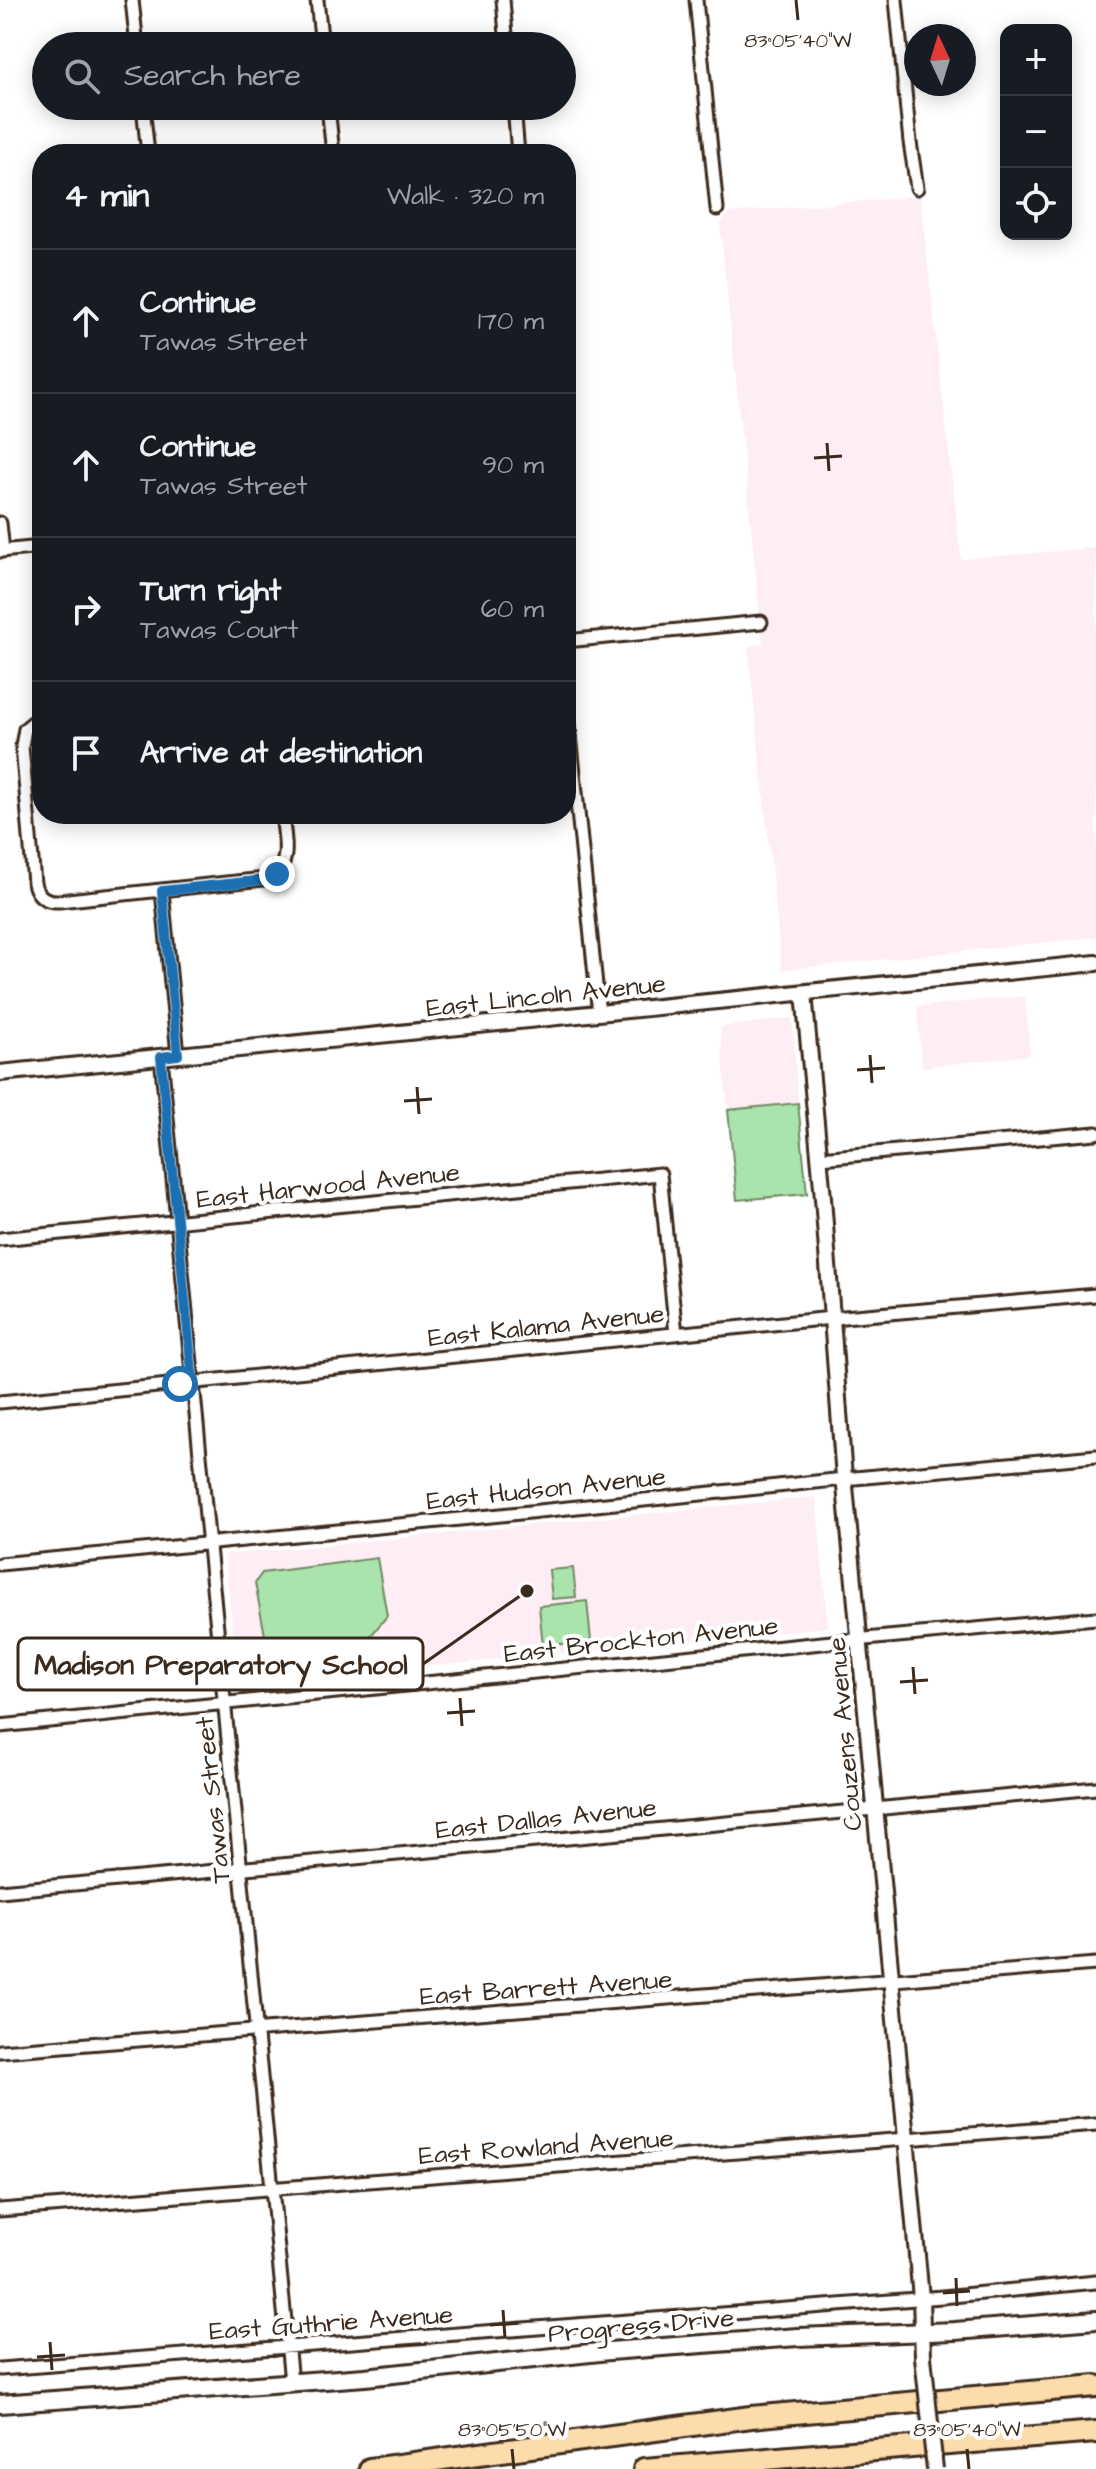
<!DOCTYPE html>
<meta charset="utf-8">
<style>
body{margin:0;font-family:"Architects Daughter",sans-serif;background:#20242c;color:#f1f3f6}
.controls{position:absolute;right:24px;top:24px;display:grid;overflow:hidden;border-radius:16px;box-shadow:0 4px 20px #0003}
.controls button{width:72px;height:72px;display:grid;place-items:center;padding:0;border:0;border-bottom:2px solid #363941;background:#171b24;color:#f1f3f6;font:40px sans-serif}
.compass{position:absolute;left:904px;top:24px;width:72px;height:72px;border-radius:50%;background:#171b24;box-shadow:0 4px 20px #0003;rotate:356deg}
.stop{position:absolute;width:24px;height:24px;margin:-18px;border:6px solid #1f6fb2;border-radius:50%;background:#fff}
.stop.end{background:#1f6fb2;border-color:#fff;box-shadow:0 2px 8px #0008}
.list{margin:0;padding:0;list-style:none}
h2{display:flex;justify-content:space-between;align-items:center;height:104px;margin:0;padding:0 32px;font-size:34px}
h2 small{font-size:26px;font-weight:400;color:#9ea1a6}
.list li{display:grid;grid-template-columns:52px 1fr auto;gap:24px;align-items:center;box-sizing:border-box;height:144px;padding:0 32px;border-top:2px solid #363941}
.list b{display:block;font-size:30px;white-space:nowrap}
.list p{margin:0;font-size:26px;white-space:nowrap;color:#9ea1a6}
.list em{font-size:26px;font-style:normal;color:#9ea1a6}
.icon{flex:none;width:44px;height:44px;fill:none;stroke:currentColor;stroke-width:2;stroke-linecap:round;stroke-linejoin:round}
.map{position:relative;flex:none;width:1096px;height:2469px;overflow:hidden}
.search{position:absolute;background:#171b24;box-shadow:0 4px 20px #0003;left:32px;top:32px;width:544px;height:88px;display:flex;align-items:center;gap:20px;box-sizing:border-box;padding:0 28px;border-radius:44px;color:#9ea1a6;font-size:30px}
.panel{position:absolute;background:#171b24;box-shadow:0 4px 20px #0003;left:32px;top:144px;width:544px;height:680px;border-radius:32px}
.map>svg:first-child{display:block}
</style>
<div class="map">
<svg width="1096" height="2469" viewBox="0 0 1096 2469">
<rect width="100%" height="100%" fill="#fff"/>
<filter id="ink" filterUnits="userSpaceOnUse"><feTurbulence type="fractalNoise" baseFrequency=".0125" numOctaves="2"/><feDisplacementMap in="SourceGraphic" scale="16" xChannelSelector="R" yChannelSelector="G"/><feConvolveMatrix kernelMatrix="1 2 1 2 8 2 1 2 1" color-interpolation-filters="sRGB"/></filter>
<g filter="url(#ink)">
<path fill="#feedf4" d="M 920,196 L 961,559 L 1096,548 L 1096,937 L 782,970 L 748,646 L 763,644 L 720,225 L 728,213 Z
M 1025,996 L 1030,1055 L 922,1067 L 917,1007 Z
M 792,1018 L 798,1103 L 728,1110 L 720,1027 Z
M 816,1497 L 828,1627 L 238,1685 L 225,1555 Z"/>
<path fill="#a8e4ab" stroke="#728764" stroke-width="2" d="M 798,1103 L 807,1194 L 737,1200 L 728,1110 Z
M 377,1558 L 387,1616 L 345,1668 L 274,1682 L 255,1583 L 262,1573 Z
M 573,1568 L 576,1597 L 552,1599 L 549,1570 Z
M 587,1601 L 591,1641 L 543,1646 L 539,1606 Z"/>
<g fill="none" stroke-linecap="round" stroke-linejoin="round">
<g stroke="#3b2a1e" stroke-width="17">
<path id="minor" d="M 132,0 L 137,46
M 317,0 L 322,46
M 503,0 L 507,46
M 696,0 L 717,209
M 896,0 L 910,142 L 917,188
M 143,106 L 148,154
M 328,106 L 333,154
M 514,106 L 518,154
M 0,523 L 3,551
M 0,551 L 42,547
M 566,641 L 761,622
M 566,696 L 599,1014
M 42,715 L 25,729 L 22,746 L 34,883 C 37,896 46,902 59,901 L 273,878 C 292,861 284,837 282,814
M 162,891 L 178,1055
M 161,1057 L 291,2382
M 820,1158 L 1096,1133
M 0,1239 L 660,1174 L 676,1334
M 0,1402 L 832,1318 L 1096,1295
M 0,1564 L 501,1515 L 844,1479 L 1096,1456
M 0,1726 L 832,1642 L 1096,1618
M 0,1891 C 366,1860 730,1820 1096,1788
M 0,2051 L 1096,1964
M 0,2210 L 1096,2124
M 0,2369 L 942,2297 L 1096,2282"/>
</g>
<g stroke="#3b2a1e" stroke-width="20">
<path id="tertiary" d="M 804,993 L 823,1198 L 843,1465 L 921,2298 L 923,2357
M 0,1073 L 1096,963"/>
</g>
<g stroke="#3b2a1e" stroke-width="22">
<path id="secondary" d="M 0,2404 L 365,2377 L 609,2351 L 798,2337 L 955,2331 L 1096,2320"/>
</g>
<g stroke="#3b2a1e" stroke-width="26">
<path id="motorway" d="M 370,2469 L 751,2417 L 1096,2386
M 644,2469 L 1096,2432"/>
</g>
<use href="#minor" stroke="#fff" stroke-width="11"/>
<use href="#tertiary" stroke="#fff" stroke-width="14"/>
<use href="#secondary" stroke="#fff" stroke-width="16"/>
<use href="#motorway" stroke="#fcdcac" stroke-width="20"/>
<g stroke="#3b2a1e" stroke-width="20" stroke-linecap="butt">
<path id="tertiary-bridge" d="M 923,2357 L 935,2469"/>
</g>
<use href="#tertiary-bridge" stroke="#fff" stroke-width="14"/>
</g>
</g>
<g fill="none" stroke-linecap="round" stroke-linejoin="round" filter="url(#ink)">
<path stroke="#1f6fb2" stroke-width="10" d="M 180,1384 L 193,1382 L 161,1057 L 178,1055 L 162,891 L 264,880 L 277,874"/>
</g>
<path fill="none" stroke="#3b2a1e" stroke-width="3" d="M 796,0 L 798,20M 827,443 L 829,471M 814,458 L 842,456M 870,1055 L 872,1083M 857,1070 L 885,1068M 417,1087 L 419,1114M 404,1101 L 432,1099M 913,1667 L 915,1694M 900,1682 L 928,1680M 460,1698 L 462,1726M 447,1713 L 475,1711M 956,2278 L 957,2306M 943,2293 L 970,2291M 503,2310 L 505,2338M 490,2325 L 518,2323M 50,2342 L 52,2370M 37,2357 L 65,2355M 512,2449 L 514,2469M 967,2449 L 969,2469"/>
<g text-anchor="middle" stroke-width="8" stroke-linejoin="round" paint-order="stroke">
<g font-size="26" fill="#3b2a1e" stroke="#fff">
<text transform="translate(546 995) rotate(-6)" y="9">East Lincoln Avenue</text>
<text transform="translate(328 1185) rotate(-6)" y="9">East Harwood Avenue</text>
<text transform="translate(546 1325) rotate(-6)" y="9">East Kalama Avenue</text>
<text transform="translate(546 1488) rotate(-6)" y="9">East Hudson Avenue</text>
<text transform="translate(641 1639) rotate(-6)" y="9">East Brockton Avenue</text>
<text transform="translate(844 1734) rotate(-95)" y="9">Couzens Avenue</text>
<text transform="translate(212 1800) rotate(-96)" y="9">Tawas Street</text>
<text transform="translate(546 1818) rotate(-6)" y="9">East Dallas Avenue</text>
<text transform="translate(546 1987) rotate(-4)" y="9">East Barrett Avenue</text>
<text transform="translate(546 2146) rotate(-4)" y="9">East Rowland Avenue</text>
<text transform="translate(331 2322) rotate(-4)" y="9">East Guthrie Avenue</text>
<text transform="translate(641 2325) rotate(-5)" y="9">Progress Drive</text>
</g>
</g>
<g font-size="20" text-anchor="middle" fill="#3b2a1e" stroke="#fff" stroke-width="8" stroke-linejoin="round" paint-order="stroke">
<text x="798" y="47">83°05'40"W</text>
<text x="512" y="2436">83°05'50"W</text>
<text x="967" y="2436">83°05'40"W</text>
</g>
<path fill="none" stroke="#3b2a1e" stroke-width="3" d="M527 1591L423 1664"/>
<circle fill="#3b2a1e" stroke="#fff" stroke-width="3" cx="527" cy="1591" r="8"/>
<rect fill="#fff" stroke="#3b2a1e" stroke-width="3" x="18" y="1638" width="405" height="52" rx="8"/>
<g font-size="28" text-anchor="middle" font-weight="bold" fill="#3b2a1e">
<text x="221" y="1674">Madison Preparatory School</text>
</g>
</svg>
<div class="controls">
<button>+</button>
<button>−</button>
<button><svg class="icon" aria-label="locate" viewBox="0 0 24 24"><circle cx="12" cy="12" r="6"/><path d="M12 2v4M12 18v4M2 12h4M18 12h4"/></svg></button>
</div>
<svg class="compass" viewBox="-18 -18 36 36"><path d="M0-13l5 13h-10z" fill="#e53935"/><path d="M0 13l5-13h-10z" fill="#9ea1a6"/></svg>
<div class="stop" style="left:180px;top:1384px"></div>
<div class="stop end" style="left:277px;top:874px"></div>
<div class="search"><svg class="icon" aria-label="search" viewBox="0 0 24 24"><circle cx="10" cy="10" r="6"/><path d="M15 15l6 6"/></svg>Search here</div>
<section class="panel">
<h2>4 min<small>Walk · 320 m</small></h2>
<ul class="list">
<li><svg class="icon" aria-label="ahead" viewBox="0 0 24 24"><path d="M12 20V5M6 11l6-6 6 6"/></svg><div><b>Continue</b><p>Tawas Street</p></div><em>170 m</em></li>
<li><svg class="icon" aria-label="ahead" viewBox="0 0 24 24"><path d="M12 20V5M6 11l6-6 6 6"/></svg><div><b>Continue</b><p>Tawas Street</p></div><em>90 m</em></li>
<li><svg class="icon" aria-label="right" viewBox="0 0 24 24"><path d="M7 20v-9h11M14 6l5 5-5 5"/></svg><div><b>Turn right</b><p>Tawas Court</p></div><em>60 m</em></li>
<li><svg class="icon" aria-label="arrive" viewBox="0 0 24 24"><path d="M6 21V4h12l-3 4 3 4H6"/></svg><div><b>Arrive at destination</b></div></li>
</ul>
</section>
</div>
